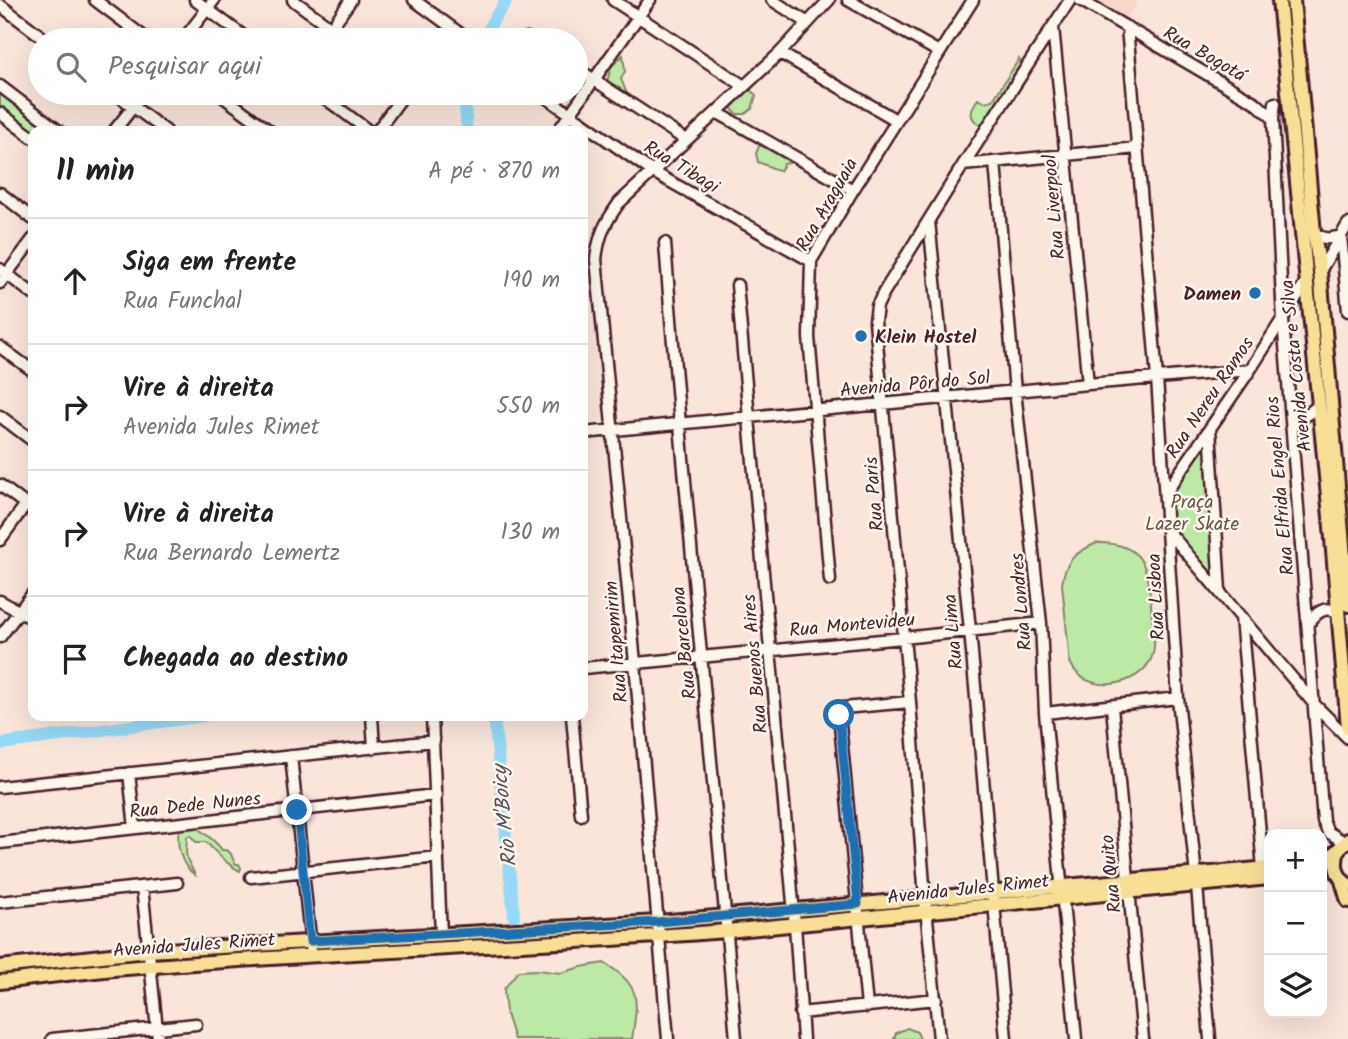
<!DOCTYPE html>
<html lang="pt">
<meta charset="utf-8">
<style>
body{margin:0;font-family:Kalam,sans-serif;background:#f2f2f2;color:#222}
.controls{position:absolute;right:21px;bottom:21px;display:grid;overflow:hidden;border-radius:14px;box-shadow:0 7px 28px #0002}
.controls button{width:63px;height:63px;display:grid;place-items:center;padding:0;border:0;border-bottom:2px solid #e0e0e0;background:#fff;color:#222;font:35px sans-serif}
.stop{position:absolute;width:21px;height:21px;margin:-16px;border:5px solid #1f6fb2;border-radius:50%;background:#fff}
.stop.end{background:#1f6fb2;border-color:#fff;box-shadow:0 2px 7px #0008}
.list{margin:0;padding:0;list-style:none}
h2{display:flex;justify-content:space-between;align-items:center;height:91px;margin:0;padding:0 28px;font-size:30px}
h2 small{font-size:23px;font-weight:400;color:#767676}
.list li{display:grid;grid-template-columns:46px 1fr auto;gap:21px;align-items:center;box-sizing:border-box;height:126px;padding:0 28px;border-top:2px solid #e0e0e0}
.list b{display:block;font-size:26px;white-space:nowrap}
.list p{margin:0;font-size:23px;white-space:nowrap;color:#767676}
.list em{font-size:23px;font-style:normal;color:#767676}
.icon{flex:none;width:38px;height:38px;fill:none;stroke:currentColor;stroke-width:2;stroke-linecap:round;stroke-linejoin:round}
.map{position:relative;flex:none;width:1348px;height:1039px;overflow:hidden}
.search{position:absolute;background:#fff;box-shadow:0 7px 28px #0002;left:28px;top:28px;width:560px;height:77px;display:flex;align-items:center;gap:18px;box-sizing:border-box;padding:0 24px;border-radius:38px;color:#767676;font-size:26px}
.panel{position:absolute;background:#fff;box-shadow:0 7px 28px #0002;left:28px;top:126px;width:560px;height:595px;border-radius:14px}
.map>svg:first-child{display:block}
</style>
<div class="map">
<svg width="1348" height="1039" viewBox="0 0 1348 1039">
<rect width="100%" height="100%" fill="#f9e5da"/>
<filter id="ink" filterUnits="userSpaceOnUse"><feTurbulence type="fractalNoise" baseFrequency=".0143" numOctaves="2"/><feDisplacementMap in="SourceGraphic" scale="14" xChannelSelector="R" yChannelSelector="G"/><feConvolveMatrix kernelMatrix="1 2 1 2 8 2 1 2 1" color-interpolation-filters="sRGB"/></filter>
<g filter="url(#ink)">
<path fill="#f8d8cd" d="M 1092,0 L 1138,0 L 1127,20 Z"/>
<path fill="#bde9a7" stroke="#848469" stroke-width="2" d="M 623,55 L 625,71 L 621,79 L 627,94 L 619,93 L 607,82 L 611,67 Z
M 1019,59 L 1023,67 L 989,124 L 980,125 C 968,117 970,110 978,99 L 985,102 L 993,100 Z
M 749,89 L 756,95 L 752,109 L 745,114 L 737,114 L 731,108 Z
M 0,90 L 54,131 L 33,131 L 33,135 L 0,110 Z
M 766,145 L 803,160 L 799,167 L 793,162 L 784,164 L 780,171 L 758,162 L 756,154 L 759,146 Z
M 1208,439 L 1217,582 L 1172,527 L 1169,497 Z
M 1097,543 C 1150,542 1148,575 1152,616 C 1153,630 1157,646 1151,659 C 1138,687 1086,696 1071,664 C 1068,658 1069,649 1068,643 C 1066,623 1064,603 1062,584 C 1065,560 1076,552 1097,543 Z
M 193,825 C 203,832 216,841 222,850 C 233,849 231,859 236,864 L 239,864 L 241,868 L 240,871 C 227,865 217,853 206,842 L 196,842 L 190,835 L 187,837 L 186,851 L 187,859 L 195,875 C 181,866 176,845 179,830 L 189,828 Z
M 604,963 C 642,985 638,1000 632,1039 L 514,1039 L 506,1014 L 504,989 L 518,971 L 538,970 L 561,973 L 581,967 Z
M 907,1028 L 917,1032 L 920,1039 L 894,1039 L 896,1033 Z"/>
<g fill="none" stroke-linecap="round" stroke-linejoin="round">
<path stroke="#94d9f6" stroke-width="12" d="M 486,37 L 492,22 L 507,0
M 467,131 L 465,104 L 467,93
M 494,716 L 514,916
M 0,744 L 204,716"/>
<g stroke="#4a1f2b" stroke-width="15">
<path id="minor" d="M 95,0 L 148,40
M 195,0 L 249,40
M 293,0 L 348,40
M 414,0 L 469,40
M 613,0 L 744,86
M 772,0 L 808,23
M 848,0 L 939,52
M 1080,0 L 1256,103 L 1273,118
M 0,5 L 46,40
M 1053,27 L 1088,384
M 1127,27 L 1157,378 L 1178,698 L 1197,886 L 1210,1039
M 331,28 L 351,0
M 527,38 L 531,40
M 183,40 L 214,0
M 780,53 L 896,120
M 576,68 L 686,140
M 0,86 L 59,131
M 115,93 L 166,131
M 218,93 L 270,131
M 318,93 L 369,131
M 540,93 L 653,172 L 811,261
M 1275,103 L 1273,118 L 1283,320 L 1323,821 L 1328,832 L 1344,842
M 0,113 L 33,138
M 718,113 L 853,190
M 114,131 L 144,93
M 377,131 L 405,93
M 558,131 L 650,0
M 995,162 L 1015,391 L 1041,623 L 1045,713 L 1076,1039
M 963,165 L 1137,148
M 0,193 L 33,219
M 929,221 L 970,630 L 1006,1039
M 1314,233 C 1325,240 1329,239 1341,236
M 1341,236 L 1348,311
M 665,243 C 685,509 714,774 736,1039
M 0,269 L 33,294
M 1320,271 L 1348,224
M 0,283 L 33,239
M 737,285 L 795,925 L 803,1039
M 0,347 L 33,371
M 0,416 L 33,441
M 1291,427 L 1318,406
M 1210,428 L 1220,591
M 583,433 L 1088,384 L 1250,370
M 0,485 L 33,510
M 1165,494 L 1250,370 L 1306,282
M 1168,531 L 1315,705 L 1348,738
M 0,540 L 26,504
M 830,580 L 809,337 L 811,261 L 853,190 L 973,0
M 0,601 L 33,619
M 1241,617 L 1263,868
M 1308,624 C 1316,613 1324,605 1338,612
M 0,637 L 33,593
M 583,668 L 903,638 L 1041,623
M 1112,707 L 1143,1039
M 1045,713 L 1178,698
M 372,716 L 374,748
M 432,716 L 441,935
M 572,716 L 581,815
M 291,756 L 311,947
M 129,773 L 135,828
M 0,787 L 434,741
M 0,843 L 436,795
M 251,877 L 438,857
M 142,887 L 158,1039
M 0,902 L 177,883
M 867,1007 L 839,714 L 843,708 L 910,702
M 800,1013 L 936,999
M 52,1039 L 196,1024
M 668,1039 L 635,663 L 596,259 C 599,234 605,223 619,203 L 780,53 L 829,0
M 939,1039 L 925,898 L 910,702 L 875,321 L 877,306 L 884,292 L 963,165 L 1070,0"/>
</g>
<g stroke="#4a1f2b" stroke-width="18">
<path id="major" d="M 1279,0 L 1331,527 L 1348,728
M 1293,0 L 1314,233 L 1320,271 L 1348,605
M 1338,850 C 1334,864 1335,876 1348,885
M 1322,863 L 1327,860 L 1348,840
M 1342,881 L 1348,901
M 0,967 L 148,951 L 658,922 L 1269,868
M 0,982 C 51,976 102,969 153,966 C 344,951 536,946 727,931 L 1269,878"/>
</g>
<use href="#minor" stroke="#fbf7ec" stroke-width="10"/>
<use href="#major" stroke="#f9df96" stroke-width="12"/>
</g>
</g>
<g fill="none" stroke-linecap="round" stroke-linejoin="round" filter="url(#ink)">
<path stroke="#1f6fb2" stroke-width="9" d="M 297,810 L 310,941 L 658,922 L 858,904 L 839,715"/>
</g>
<g fill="#1f6fb2" stroke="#fbf7ec" stroke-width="2.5">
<circle cx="1255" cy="293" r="7"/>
<circle cx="861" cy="336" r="7"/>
</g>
<g text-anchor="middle" stroke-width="5" stroke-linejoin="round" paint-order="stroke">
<g font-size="19" fill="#4a1f2b" stroke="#fbf7ec">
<text transform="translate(1205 53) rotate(30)" y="7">Rua Bogotá</text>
<text transform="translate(682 166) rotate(31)" y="7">Rua Tibagi</text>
<text transform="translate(826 204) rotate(-60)" y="7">Rua Araguaia</text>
<text transform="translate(1053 207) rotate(-95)" y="7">Rua Liverpool</text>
<text transform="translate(1295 366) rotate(-96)" y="7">Avenida Costa e Silva</text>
<text transform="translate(915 383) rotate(-5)" y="7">Avenida Pôr do Sol</text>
<text transform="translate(1209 397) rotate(-56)" y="7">Rua Nereu Ramos</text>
<text transform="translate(1279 486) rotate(-95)" y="7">Rua Elfrida Engel Rios</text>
<text transform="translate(873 494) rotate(-95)" y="7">Rua Paris</text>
<text transform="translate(1155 597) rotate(-93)" y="7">Rua Lisboa</text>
<text transform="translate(1020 602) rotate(-95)" y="7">Rua Londres</text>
<text transform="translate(852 624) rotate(-5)" y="7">Rua Montevideu</text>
<text transform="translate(952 632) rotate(-95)" y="7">Rua Lima</text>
<text transform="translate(615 642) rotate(-95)" y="7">Rua Itapemirim</text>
<text transform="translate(683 643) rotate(-96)" y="7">Rua Barcelona</text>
<text transform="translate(754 664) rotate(-95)" y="7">Rua Buenos Aires</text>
<text transform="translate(195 804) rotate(-6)" y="7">Rua Dede Nunes</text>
<text transform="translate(1110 874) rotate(-96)" y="7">Rua Quito</text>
<text transform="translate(968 888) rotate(-6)" y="7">Avenida Jules Rimet</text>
<text transform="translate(194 944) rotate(-4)" y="7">Avenida Jules Rimet</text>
</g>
<g font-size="19" font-weight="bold" fill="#4a1f2b" stroke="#fbf7ec" text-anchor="end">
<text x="1241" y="300">Damen</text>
<text x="875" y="343" text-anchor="start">Klein Hostel</text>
</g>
<g font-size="19" fill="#67524a" stroke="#fbf7ec">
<text x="1192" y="508">Praça<tspan x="1192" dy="22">Lazer Skate</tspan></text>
</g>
<g font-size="21" font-style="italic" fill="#5c4e5e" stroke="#fbf7ec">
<text transform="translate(504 816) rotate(-96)" y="7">Rio M'Boicy</text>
</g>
</g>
</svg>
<div class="controls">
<button>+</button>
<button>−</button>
<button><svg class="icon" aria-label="layers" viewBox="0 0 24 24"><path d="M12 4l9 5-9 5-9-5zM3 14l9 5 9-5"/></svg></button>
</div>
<div class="stop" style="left:839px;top:715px"></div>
<div class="stop end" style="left:297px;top:810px"></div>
<div class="search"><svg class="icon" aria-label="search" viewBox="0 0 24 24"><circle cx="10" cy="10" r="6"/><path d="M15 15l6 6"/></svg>Pesquisar aqui</div>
<section class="panel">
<h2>11 min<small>A pé · 870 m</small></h2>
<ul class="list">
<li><svg class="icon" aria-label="ahead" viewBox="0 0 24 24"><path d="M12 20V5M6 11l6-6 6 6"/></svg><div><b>Siga em frente</b><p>Rua Funchal</p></div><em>190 m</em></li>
<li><svg class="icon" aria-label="right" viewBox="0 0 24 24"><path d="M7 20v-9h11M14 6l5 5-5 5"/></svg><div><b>Vire à direita</b><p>Avenida Jules Rimet</p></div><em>550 m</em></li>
<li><svg class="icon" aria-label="right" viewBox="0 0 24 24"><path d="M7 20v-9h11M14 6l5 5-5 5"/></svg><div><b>Vire à direita</b><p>Rua Bernardo Lemertz</p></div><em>130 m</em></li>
<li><svg class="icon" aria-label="arrive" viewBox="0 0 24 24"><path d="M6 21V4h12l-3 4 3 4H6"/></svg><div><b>Chegada ao destino</b></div></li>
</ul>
</section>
</div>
